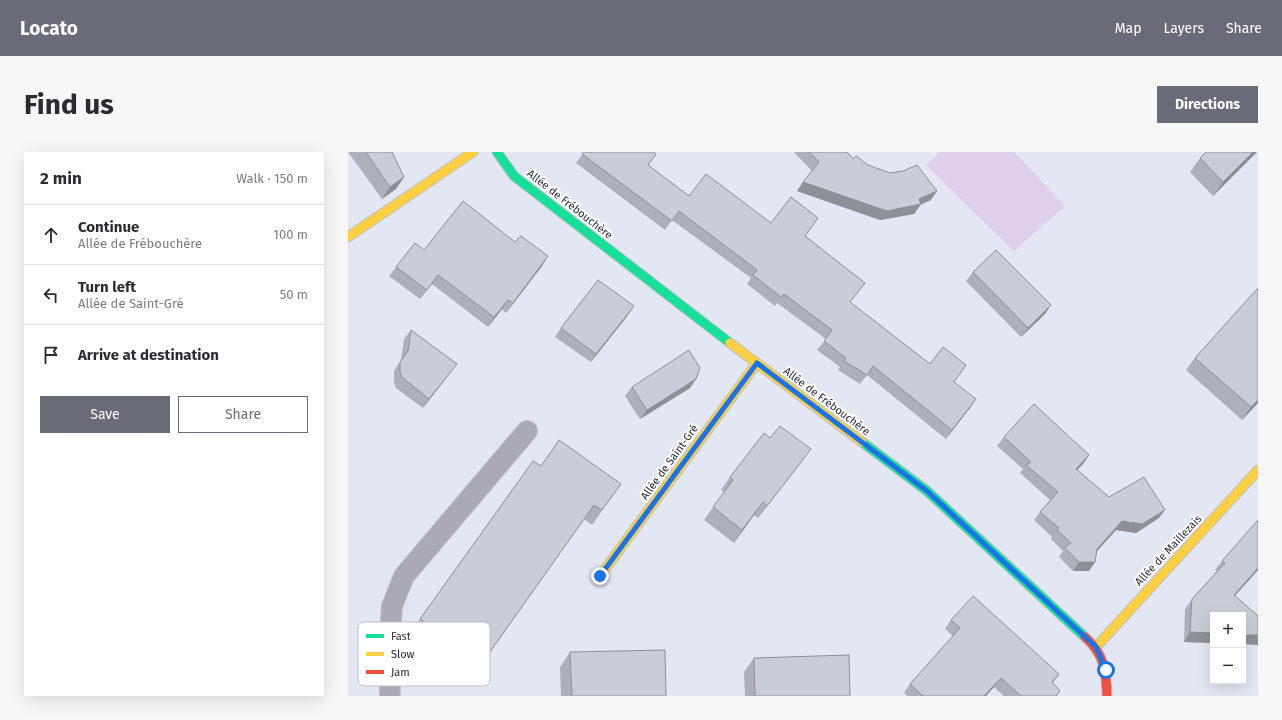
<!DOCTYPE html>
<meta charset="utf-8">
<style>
body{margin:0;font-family:"Fira Sans",sans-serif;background:#f7f7f7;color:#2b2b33}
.controls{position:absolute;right:12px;bottom:12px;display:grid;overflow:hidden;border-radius:0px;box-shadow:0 4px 16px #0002}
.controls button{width:36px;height:36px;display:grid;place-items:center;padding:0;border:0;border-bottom:1px solid #e1e1e2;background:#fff;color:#2b2b33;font:20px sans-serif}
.stop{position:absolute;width:12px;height:12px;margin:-9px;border:3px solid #1a73e8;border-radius:50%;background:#fff}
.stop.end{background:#1a73e8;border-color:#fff;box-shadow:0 1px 4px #0008}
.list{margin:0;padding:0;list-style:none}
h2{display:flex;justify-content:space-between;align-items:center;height:52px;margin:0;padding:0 16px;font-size:17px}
h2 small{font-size:13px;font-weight:400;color:#7c7c81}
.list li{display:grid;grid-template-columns:26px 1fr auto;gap:12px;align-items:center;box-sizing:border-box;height:60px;padding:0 16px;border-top:1px solid #e1e1e2}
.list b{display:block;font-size:15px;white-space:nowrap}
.list p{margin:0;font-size:13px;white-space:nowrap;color:#7c7c81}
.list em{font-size:13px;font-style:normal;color:#7c7c81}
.actions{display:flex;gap:8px;padding:12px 16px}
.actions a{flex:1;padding:9px 0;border:1px solid #696c78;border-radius:0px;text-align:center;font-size:14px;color:#696c78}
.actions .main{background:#696c78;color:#fff}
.icon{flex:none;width:22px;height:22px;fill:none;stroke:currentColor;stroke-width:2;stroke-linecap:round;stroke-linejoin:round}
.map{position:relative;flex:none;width:910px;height:544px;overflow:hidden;border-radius:0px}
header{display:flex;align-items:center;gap:24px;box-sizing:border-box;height:56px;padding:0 20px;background:#696c78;color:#fff}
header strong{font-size:19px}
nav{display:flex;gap:22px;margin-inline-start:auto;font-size:14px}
.intro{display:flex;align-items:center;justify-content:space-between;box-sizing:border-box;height:96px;padding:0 24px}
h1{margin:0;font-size:28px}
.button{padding:10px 18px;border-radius:0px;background:#696c78;color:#fff;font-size:14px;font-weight:700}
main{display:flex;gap:24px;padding:0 24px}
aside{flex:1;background:#fff;border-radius:0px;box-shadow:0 4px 16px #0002}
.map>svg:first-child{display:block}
</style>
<header>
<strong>Locato</strong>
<nav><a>Map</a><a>Layers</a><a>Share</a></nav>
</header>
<div class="intro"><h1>Find us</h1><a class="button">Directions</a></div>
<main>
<aside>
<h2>2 min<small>Walk · 150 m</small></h2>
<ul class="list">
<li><svg class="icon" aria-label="ahead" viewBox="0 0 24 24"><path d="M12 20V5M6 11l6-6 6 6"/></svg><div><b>Continue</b><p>Allée de Frébouchère</p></div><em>100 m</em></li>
<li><svg class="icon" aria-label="left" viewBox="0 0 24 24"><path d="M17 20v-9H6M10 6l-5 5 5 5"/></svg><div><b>Turn left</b><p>Allée de Saint-Gré</p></div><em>50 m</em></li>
<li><svg class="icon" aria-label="arrive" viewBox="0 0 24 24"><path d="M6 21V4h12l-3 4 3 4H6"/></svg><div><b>Arrive at destination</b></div></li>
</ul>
<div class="actions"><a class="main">Save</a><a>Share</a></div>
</aside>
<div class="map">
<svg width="910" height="544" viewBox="0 0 910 544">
<rect width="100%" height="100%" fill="#e3e6f3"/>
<path fill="#dfceec" d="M 592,0 L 666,0 L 717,54 L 666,99 L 578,13 Z"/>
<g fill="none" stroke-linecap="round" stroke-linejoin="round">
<g stroke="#bfc1cc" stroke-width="22">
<path id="lane" d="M 42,544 L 41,495 L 44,454 L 56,424 L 179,279"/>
</g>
<g stroke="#bfc1cc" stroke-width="11">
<path id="fast" d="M 149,0 L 166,24 L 382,191
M 514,290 L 579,339 L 737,485"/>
</g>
<g stroke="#bfc1cc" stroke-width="11">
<path id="slow" d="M 0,85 L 125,0
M 382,191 L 514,290
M 252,424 L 409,211
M 748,495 L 910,318"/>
</g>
<g stroke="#bfc1cc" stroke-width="11">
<path id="jam" d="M 737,485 C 757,503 758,519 759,544"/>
</g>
<use href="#lane" stroke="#aba9b5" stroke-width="20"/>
<use href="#fast" stroke="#16e098" stroke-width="9"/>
<use href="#slow" stroke="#ffcf43" stroke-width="9"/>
<use href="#jam" stroke="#f24e42" stroke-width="9"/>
</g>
<path fill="#adb0ba" d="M 0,0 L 44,0 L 56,25 L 48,37 L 34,47 Z
M 236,0 L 300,13 L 341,44 L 423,71 L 470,66 L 457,84 L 517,131 L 502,150 L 582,212 L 618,213 L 606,230 L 628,247 L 598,287 L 519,223 L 512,232 L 490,218 L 492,215 L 469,198 L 478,187 L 429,151 L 427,154 L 399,132 L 403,126 L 324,68 L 317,78 L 228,11 Z
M 446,0 L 499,0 L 505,7 L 520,13 L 583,48 L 573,52 L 566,62 L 532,68 L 449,39 L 464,19 Z
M 909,0 L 865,44 L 842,20 L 852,6 Z
M 76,98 L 194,114 L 158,161 L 154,157 L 140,175 L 84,132 L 72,147 L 41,124 L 48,115 Z
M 625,120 L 697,162 L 673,185 L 618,129 Z
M 910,136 L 910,251 L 894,268 L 838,218 L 847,206 Z
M 280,163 L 243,210 L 207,185 L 213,176 Z
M 63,178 L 102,221 L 75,256 L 48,236 L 46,230 L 46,219 L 53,208 L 56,187 Z
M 348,227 L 342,236 L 292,267 L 277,244 L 284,235 Z
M 656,285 L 741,303 L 735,312 L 729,318 L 761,345 L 811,366 L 788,381 L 768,378 L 749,399 L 747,410 L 741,419 L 725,419 L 711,405 L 715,399 L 703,387 L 704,385 L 686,368 L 692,360 L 702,348 L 672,321 L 675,317 L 649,294 Z
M 422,286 L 454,309 L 410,366 L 406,363 L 386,391 L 356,368 L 376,340 L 373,338 L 382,325 Z
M 185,309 L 193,314 L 273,332 L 244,373 L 236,367 L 124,526 L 62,481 Z
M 910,368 L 910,418 L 887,444 L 910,464 L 910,493 L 895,492 L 895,463 L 865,463 L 865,491 L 836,490 L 837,457 L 844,447 L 869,419 L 867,418 L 874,409 Z
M 603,468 L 711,522 L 705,531 L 712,539 L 709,544 L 656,544 L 646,535 L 638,544 L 559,544 L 556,541 L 562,532 L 605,484 L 597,477 Z
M 222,500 L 318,544 L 213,544 L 212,515 Z
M 406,506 L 502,544 L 397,544 L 396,520 Z"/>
<path fill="#8d9097" d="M 905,0 L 909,0 L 865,44 L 875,30 Z
M 56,25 L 48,37 L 34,47 L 42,35 Z
M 455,30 L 571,47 L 589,39 L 583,48 L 572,53 L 573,52 L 566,62 L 532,68 L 449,39 Z
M 200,104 L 194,114 L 158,161 L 165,151 Z
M 90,123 L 84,132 L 72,147 L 79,138 Z
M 160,148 L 154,157 L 140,175 L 146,165 Z
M 703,153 L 697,162 L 673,185 L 680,176 Z
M 286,154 L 280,163 L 243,210 L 248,202 Z
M 109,212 L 102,221 L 75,256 L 81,247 Z
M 348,227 L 342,236 L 292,267 L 299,258 Z
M 628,247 L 622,256 L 598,287 L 604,278 Z
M 910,248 L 910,251 L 894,268 L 903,255 Z
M 463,297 L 454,309 L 410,366 L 419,354 Z
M 741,303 L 735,312 L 721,326 L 728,317 Z
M 415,350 L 406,363 L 386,391 L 394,378 Z
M 817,358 L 811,366 L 788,381 L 768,378 L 743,406 L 749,397 L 774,369 Z
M 731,410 L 747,410 L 741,419 L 725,419 Z
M 910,416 L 910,418 L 879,452 L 886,443 Z
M 842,480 L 865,481 L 865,491 L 836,490 Z
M 895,483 L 910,483 L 910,493 L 895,492 Z
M 653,526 L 646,535 L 638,544 L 636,544 Z"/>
<path fill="#c9cdd8" stroke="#8d9097" d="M 18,0 L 44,0 L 56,25 L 42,35 Z
M 236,0 L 306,0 L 308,2 L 300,13 L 341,44 L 358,22 L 423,71 L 443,45 L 470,66 L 457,84 L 517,131 L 502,150 L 582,212 L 595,195 L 618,213 L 606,230 L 628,247 L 604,278 L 525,214 L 519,223 L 496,209 L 498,206 L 476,189 L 484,178 L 436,142 L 433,145 L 405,123 L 409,118 L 331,59 L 324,69 L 234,2 Z
M 461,0 L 499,0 L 505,7 L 508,4 L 520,13 L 542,21 L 555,19 L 569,13 L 589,39 L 571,47 L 573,52 L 539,59 L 455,30 L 471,10 Z
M 858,0 L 905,0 L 875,30 L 852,6 Z
M 115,49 L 167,90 L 173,84 L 200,104 L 165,151 L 160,148 L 146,165 L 90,123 L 79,138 L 48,115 L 67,91 L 76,98 Z
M 648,98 L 703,153 L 680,176 L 625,120 Z
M 250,128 L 286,154 L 248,202 L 213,176 Z
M 910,136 L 910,248 L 903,255 L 847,206 Z
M 63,178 L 109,212 L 81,247 L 55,226 L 52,221 L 52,210 L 60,199 Z
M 341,198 L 352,216 L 348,227 L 299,258 L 284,235 Z
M 686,252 L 741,303 L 728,317 L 761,345 L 796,325 L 817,358 L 794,372 L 774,369 L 749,397 L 747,410 L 731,410 L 717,396 L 723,391 L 709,378 L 711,376 L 692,360 L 710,340 L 678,313 L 683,310 L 656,285 Z
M 432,274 L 463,297 L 419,354 L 415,350 L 394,378 L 365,355 L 385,328 L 382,325 L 416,281 L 422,286 Z
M 211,288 L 273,332 L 254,358 L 246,353 L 134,511 L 72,467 L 185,309 L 193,314 Z
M 910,368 L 910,416 L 886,443 L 910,464 L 910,483 L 895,483 L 895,463 L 865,463 L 865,481 L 842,480 L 844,447 L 877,411 L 874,409 Z
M 625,444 L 711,522 L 704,530 L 712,539 L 708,544 L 673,544 L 653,526 L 636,544 L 575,544 L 562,532 L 612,476 L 603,468 Z
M 317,498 L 318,544 L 224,544 L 222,500 Z
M 501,503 L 502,544 L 407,544 L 406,506 Z"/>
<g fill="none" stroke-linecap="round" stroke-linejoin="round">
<path stroke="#1a73e8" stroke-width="5" d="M 252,424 L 409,211 L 579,339 L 748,495 L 758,518"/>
</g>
<g text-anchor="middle" stroke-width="4" stroke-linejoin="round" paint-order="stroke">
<g font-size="11" fill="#282a36" stroke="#fff">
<text transform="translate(222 52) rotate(38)" y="4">Allée de Frébouchère</text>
<text transform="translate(479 249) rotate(37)" y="4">Allée de Frébouchère</text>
<text transform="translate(321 310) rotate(-54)" y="4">Allée de Saint-Gré</text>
<text transform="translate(820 398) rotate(-47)" y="4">Allée de Maillezais</text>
</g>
</g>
<rect x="10" y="470" width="132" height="64" rx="6" fill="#fff" stroke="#bebfc3" stroke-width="1"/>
<rect x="18" y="482" width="18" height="4" fill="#16e098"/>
<rect x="18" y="500" width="18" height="4" fill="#ffcf43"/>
<rect x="18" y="518" width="18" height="4" fill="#f24e42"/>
<g font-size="11" fill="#282a36">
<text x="43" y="488">Fast</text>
<text x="43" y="506">Slow</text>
<text x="43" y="524">Jam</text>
</g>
</svg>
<div class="controls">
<button>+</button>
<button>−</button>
</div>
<div class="stop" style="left:758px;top:518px"></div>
<div class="stop end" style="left:252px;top:424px"></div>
</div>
</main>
